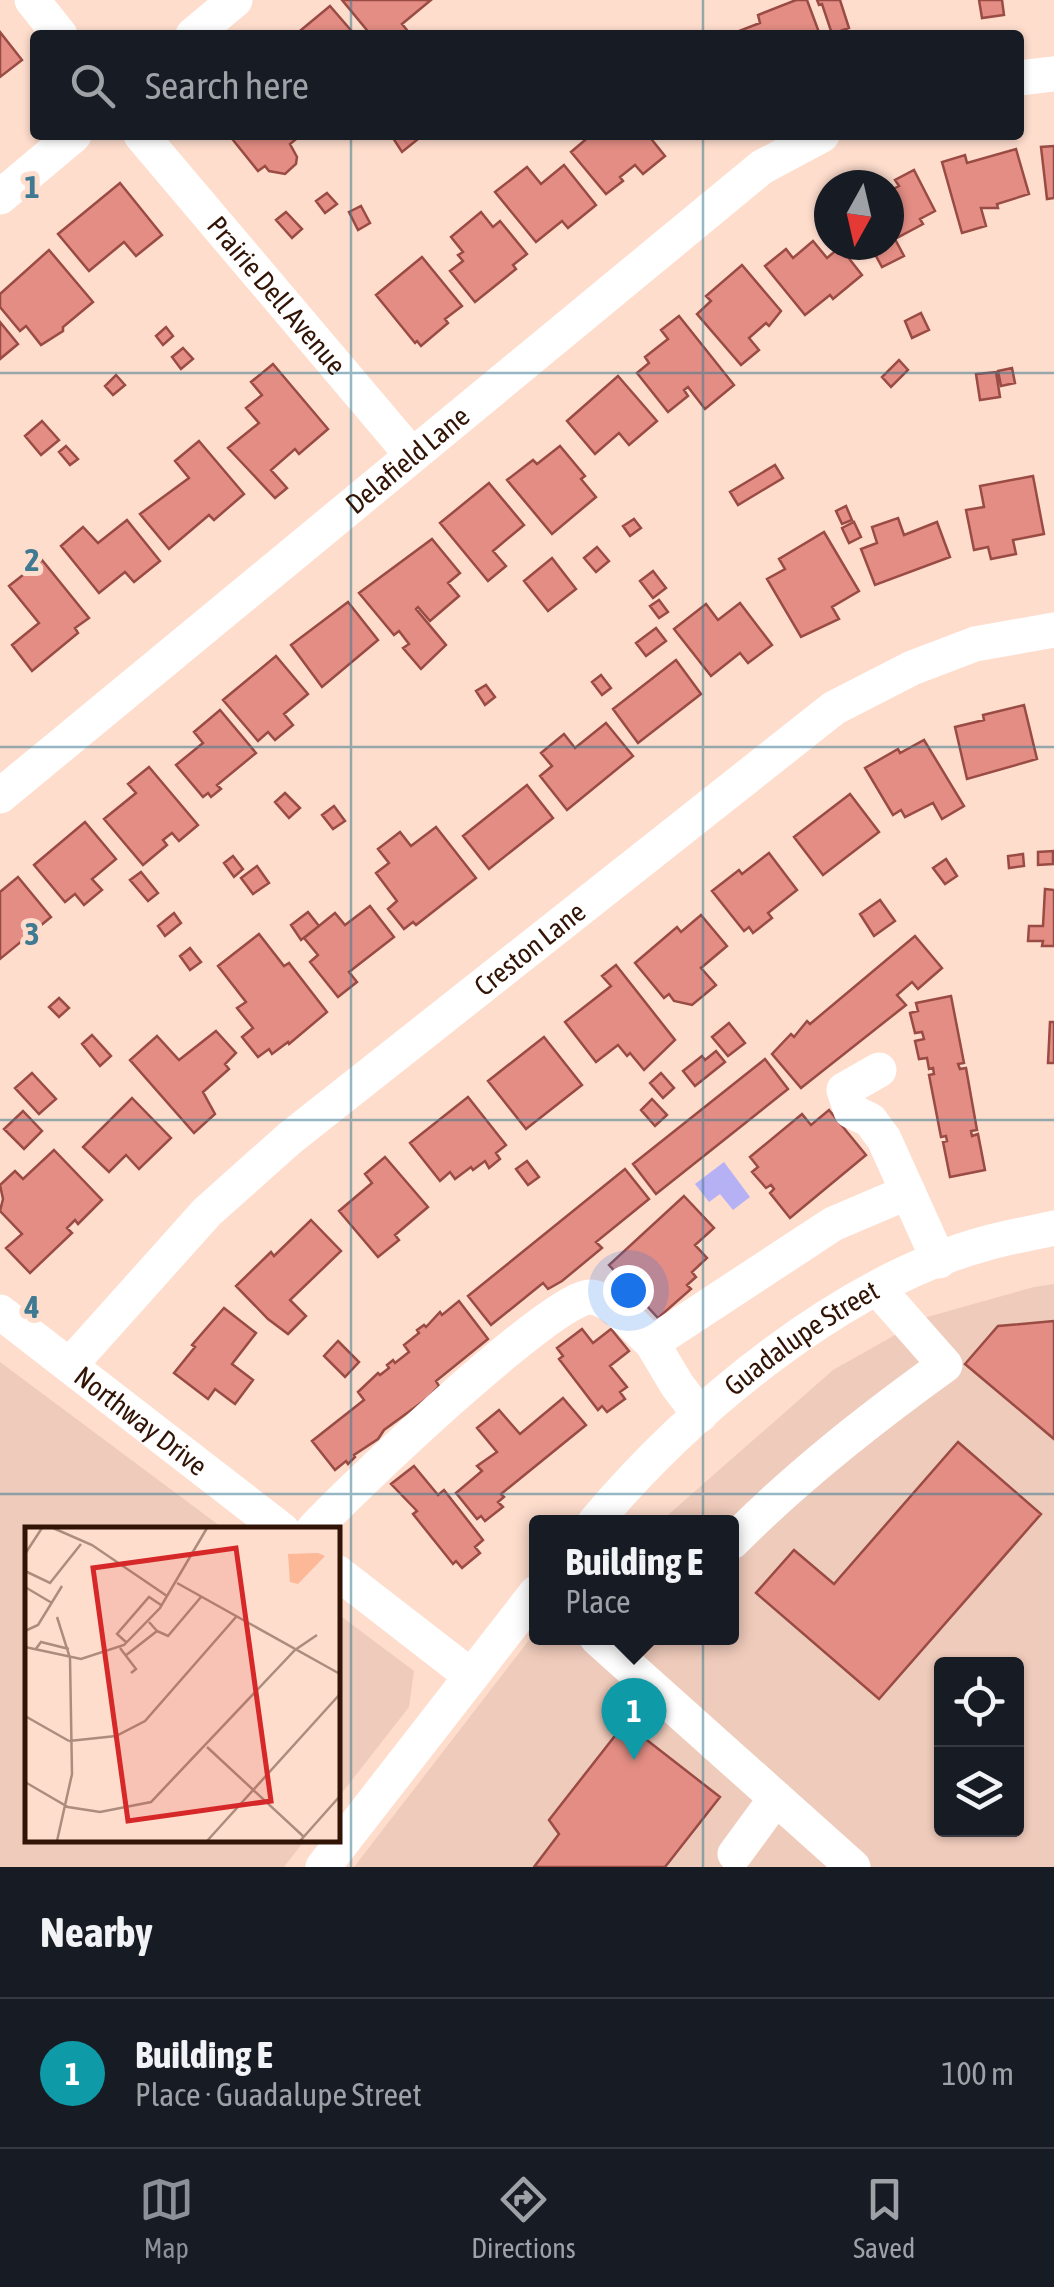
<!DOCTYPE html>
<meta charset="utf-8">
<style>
body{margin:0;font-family:"Asap Condensed",sans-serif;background:#242831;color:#f1f3f6}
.controls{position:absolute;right:30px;bottom:30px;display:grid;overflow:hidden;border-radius:10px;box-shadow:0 2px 8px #0004}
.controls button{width:90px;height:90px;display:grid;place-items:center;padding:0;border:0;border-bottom:2px solid #363941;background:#171b24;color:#f1f3f6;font:50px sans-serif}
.compass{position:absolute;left:814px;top:170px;width:90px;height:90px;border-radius:50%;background:#171b24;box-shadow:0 2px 8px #0004;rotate:188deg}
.you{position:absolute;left:628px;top:1290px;width:35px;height:35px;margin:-25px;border:8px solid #fff;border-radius:50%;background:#1a73e8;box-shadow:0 0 0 15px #1a73e833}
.badge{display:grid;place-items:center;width:65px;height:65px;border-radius:50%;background:#8c9099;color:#fff;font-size:32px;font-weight:700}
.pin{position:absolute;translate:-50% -82px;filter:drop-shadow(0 2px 5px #0008)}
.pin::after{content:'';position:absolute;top:52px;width:35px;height:30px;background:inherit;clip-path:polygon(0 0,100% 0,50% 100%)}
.popup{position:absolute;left:529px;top:1515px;width:210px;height:130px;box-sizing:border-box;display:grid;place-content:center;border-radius:10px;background:#171b24;filter:drop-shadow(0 2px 8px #0005);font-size:32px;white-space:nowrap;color:#9ea1a6}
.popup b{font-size:38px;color:#f1f3f6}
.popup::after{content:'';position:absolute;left:50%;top:100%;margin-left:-20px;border:20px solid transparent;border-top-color:#171b24}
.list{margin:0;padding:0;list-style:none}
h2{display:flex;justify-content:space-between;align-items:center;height:130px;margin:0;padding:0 40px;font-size:42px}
h2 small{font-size:32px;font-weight:400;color:#9ea1a6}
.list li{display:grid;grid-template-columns:65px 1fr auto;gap:30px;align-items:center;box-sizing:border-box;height:150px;padding:0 40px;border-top:2px solid #363941}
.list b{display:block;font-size:38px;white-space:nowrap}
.list p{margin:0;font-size:32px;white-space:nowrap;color:#9ea1a6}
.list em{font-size:32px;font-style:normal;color:#9ea1a6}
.icon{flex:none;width:55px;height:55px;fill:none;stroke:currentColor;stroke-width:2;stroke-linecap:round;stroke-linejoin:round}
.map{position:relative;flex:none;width:1054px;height:1867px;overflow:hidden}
.search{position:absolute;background:#171b24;box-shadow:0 2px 8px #0004;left:30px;right:30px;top:30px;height:110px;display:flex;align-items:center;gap:25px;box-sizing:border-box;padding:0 35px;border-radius:10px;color:#9ea1a6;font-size:38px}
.sheet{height:280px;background:#171b24}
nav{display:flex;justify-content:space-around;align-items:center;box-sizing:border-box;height:140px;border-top:2px solid #363941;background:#171b24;font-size:28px;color:#9ea1a6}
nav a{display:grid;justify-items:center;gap:5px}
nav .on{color:#8c9099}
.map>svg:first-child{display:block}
</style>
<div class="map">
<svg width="1054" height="1867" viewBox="0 0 1054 1867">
<rect width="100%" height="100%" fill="#feddcd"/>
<path fill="#efcbbb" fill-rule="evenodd" d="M 1054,1284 L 1054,1867 L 354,1867 L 536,1631 L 536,1638 L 732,1638 L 732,1522 L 660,1522 L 833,1370 L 927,1317 L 1034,1287 ZM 942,1664 L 1016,1664 L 1016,1830 L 942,1830 Z
M 0,1362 L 224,1529 L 28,1530 L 28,1840 L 305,1840 L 284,1867 L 0,1867 Z
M 338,1614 L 414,1671 L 409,1707 L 338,1798 Z"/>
<path fill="#b5b1f4" d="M 724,1162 L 750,1197 L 733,1210 L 720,1194 L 709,1202 L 695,1184 Z"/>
<path fill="#e38d84" stroke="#994b44" stroke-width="2.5" d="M 342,0 L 431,0 L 402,24 L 411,35 L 371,35 Z
M 796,0 L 807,0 L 820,35 L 740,35 L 739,31 L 760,23 L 758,15 Z
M 817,0 L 840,0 L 849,28 L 832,34 L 822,4 L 819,5 Z
M 979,0 L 1002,0 L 1004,15 L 982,18 Z
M 330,6 L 355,35 L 295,35 Z
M 0,32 L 22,60 L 0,77 Z
M 229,135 L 301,135 L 290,144 L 297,157 L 296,164 L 285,174 L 269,171 L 265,166 L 258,171 Z
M 391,135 L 423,135 L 402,152 Z
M 591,135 L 648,135 L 665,156 L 643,174 L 635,165 L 620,177 L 623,181 L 606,194 L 571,152 Z
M 1054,146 L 1054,198 L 1047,199 L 1041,147 Z
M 1016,149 L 1029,194 L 997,204 L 998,208 L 981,208 L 986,226 L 962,233 L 942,162 L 965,155 L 967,163 Z
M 564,165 L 596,205 L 568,228 L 562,221 L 536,242 L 495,192 L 527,167 L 541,184 Z
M 914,170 L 935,211 L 920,219 L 923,224 L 895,239 L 904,256 L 882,267 L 870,245 L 889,245 L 889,191 L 899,186 L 895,180 Z
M 120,183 L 162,235 L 136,256 L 124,242 L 89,271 L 58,234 Z
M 327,193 L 337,204 L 325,213 L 316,201 Z
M 361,206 L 370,223 L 358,230 L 349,212 Z
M 286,212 L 302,229 L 292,238 L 276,220 Z
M 481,212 L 493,227 L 500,221 L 527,254 L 513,265 L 516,269 L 475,302 L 450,271 L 463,261 L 458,255 L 463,252 L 451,237 Z
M 813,241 L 827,258 L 840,247 L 862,275 L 833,299 L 830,295 L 805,315 L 765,266 L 786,249 L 793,258 Z
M 49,250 L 93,302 L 63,327 L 63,331 L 41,345 L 26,326 L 20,331 L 0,307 L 0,294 Z
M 422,257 L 462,306 L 445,319 L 448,323 L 421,346 L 417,341 L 415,343 L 376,295 Z
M 742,265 L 781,311 L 769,326 L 766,323 L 749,338 L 759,350 L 741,365 L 697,314 L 711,301 L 706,296 Z
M 921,313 L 929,330 L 912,338 L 905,321 Z
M 679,316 L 734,385 L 705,409 L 688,387 L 684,390 L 688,396 L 668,412 L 637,373 L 649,363 L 645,357 L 668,339 L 661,330 Z
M 0,322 L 18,344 L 0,359 Z
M 166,327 L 173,336 L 163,345 L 156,336 Z
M 183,348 L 193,359 L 181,369 L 172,357 Z
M 899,360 L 908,370 L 891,387 L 882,377 Z
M 273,364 L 328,429 L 299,454 L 295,449 L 271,470 L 287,488 L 275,498 L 228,448 L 259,423 L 246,408 L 262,395 L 251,382 Z
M 1012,368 L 1015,383 L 1001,386 L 998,371 Z
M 996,372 L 1000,397 L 980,400 L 976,374 Z
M 116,375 L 125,385 L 113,395 L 105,386 Z
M 618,376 L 657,421 L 629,445 L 619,433 L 595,454 L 567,421 Z
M 42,421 L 59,440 L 41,455 L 25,436 Z
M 199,441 L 244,494 L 214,520 L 209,515 L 169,549 L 140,514 L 189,478 L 175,461 Z
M 66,446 L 78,459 L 70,465 L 59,452 Z
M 560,446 L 585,476 L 581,479 L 596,497 L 552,534 L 507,480 L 533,460 L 537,464 Z
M 775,465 L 783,478 L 738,505 L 730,492 Z
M 1033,476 L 1044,534 L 1013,540 L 1016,554 L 991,559 L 988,547 L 974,550 L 966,510 L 984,507 L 980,486 Z
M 489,483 L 524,525 L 493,551 L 506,566 L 488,581 L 440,523 Z
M 846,506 L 852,520 L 842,524 L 836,511 Z
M 898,518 L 904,535 L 937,522 L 950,557 L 875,585 L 861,549 L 877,543 L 872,527 Z
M 634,519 L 641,528 L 630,536 L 623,526 Z
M 127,520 L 160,561 L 134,582 L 125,572 L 99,593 L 61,546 L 83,527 L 98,543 Z
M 854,522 L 861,537 L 849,543 L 842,528 Z
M 824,532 L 859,591 L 832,607 L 839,619 L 801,637 L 767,579 L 785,569 L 779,559 Z
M 432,539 L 460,573 L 448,583 L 459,596 L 430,621 L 418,607 L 416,609 L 446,645 L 421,669 L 403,648 L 409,644 L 399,631 L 394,635 L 359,593 Z
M 597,547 L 609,561 L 596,572 L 584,558 Z
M 552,558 L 576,589 L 548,611 L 524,581 Z
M 42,560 L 89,618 L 75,628 L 78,633 L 32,671 L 12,645 L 39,623 L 9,586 Z
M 653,571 L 666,588 L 653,598 L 640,581 Z
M 659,600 L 668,612 L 659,618 L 650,606 Z
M 348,602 L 378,640 L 322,687 L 291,645 Z
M 740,603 L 772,645 L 748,663 L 740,653 L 711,676 L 674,629 L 706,604 L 718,620 Z
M 656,628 L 666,641 L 646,656 L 636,643 Z
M 276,656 L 308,694 L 284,714 L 293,725 L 275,740 L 268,732 L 258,741 L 223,700 Z
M 676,660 L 701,694 L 638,743 L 613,709 Z
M 601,675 L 611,688 L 602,695 L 592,682 Z
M 486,685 L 495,697 L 485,705 L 476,691 Z
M 1024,705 L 1037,759 L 967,779 L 955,727 L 984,720 L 983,715 Z
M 220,710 L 256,753 L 217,785 L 221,789 L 211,797 L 208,793 L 203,797 L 176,765 L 203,743 L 194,732 Z
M 606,723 L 633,756 L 567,810 L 540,776 L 552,766 L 541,753 L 564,734 L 575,748 Z
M 924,740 L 964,806 L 942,819 L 933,803 L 905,817 L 901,810 L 893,815 L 865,768 L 898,749 L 900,753 Z
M 149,767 L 198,825 L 179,841 L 172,833 L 163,840 L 167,845 L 143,865 L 104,819 L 136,793 L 128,784 Z
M 527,785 L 553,818 L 489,869 L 463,836 Z
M 285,793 L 300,808 L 289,818 L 275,802 Z
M 850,794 L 879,832 L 823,875 L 794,837 Z
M 334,806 L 345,821 L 333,829 L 322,815 Z
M 85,822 L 116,859 L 92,879 L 102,890 L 84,905 L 75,894 L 65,902 L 34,865 Z
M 436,827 L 476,878 L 416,925 L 413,922 L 404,929 L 388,909 L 397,901 L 376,873 L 389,863 L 378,849 L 400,832 L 411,846 Z
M 1053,851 L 1053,864 L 1038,865 L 1038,852 Z
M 769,853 L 797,890 L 768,913 L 772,918 L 753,933 L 749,927 L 744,931 L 712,891 L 739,870 L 742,874 Z
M 1023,854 L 1024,866 L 1009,868 L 1008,856 Z
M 233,856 L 243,869 L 234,877 L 224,863 Z
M 946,859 L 957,876 L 945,884 L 933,868 Z
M 257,866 L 269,883 L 253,894 L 241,878 Z
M 141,872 L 158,893 L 148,901 L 130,880 Z
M 18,877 L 51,917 L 0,959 L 0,892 Z
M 1045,889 L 1054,890 L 1054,946 L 1042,946 L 1043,941 L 1028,941 L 1029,926 L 1043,926 Z
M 880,900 L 895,921 L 874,936 L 860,914 Z
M 370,906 L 394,937 L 349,972 L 357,982 L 338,997 L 310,962 L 318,955 L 304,938 L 335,913 L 345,925 Z
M 308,912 L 319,926 L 301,940 L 291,925 Z
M 174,913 L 181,923 L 165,936 L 158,926 Z
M 701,915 L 727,946 L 701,968 L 716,985 L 692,1005 L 674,1001 L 669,994 L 664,998 L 635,963 L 677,927 L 681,932 Z
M 259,934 L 284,966 L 289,963 L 327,1012 L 289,1044 L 288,1042 L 272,1054 L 269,1049 L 258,1057 L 242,1037 L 253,1028 L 237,1008 L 246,1002 L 218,966 Z
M 915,936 L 942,968 L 918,989 L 912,982 L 897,995 L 906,1005 L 801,1088 L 772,1054 L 791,1034 L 794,1037 L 807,1021 L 810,1024 Z
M 190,948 L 201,962 L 190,970 L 180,956 Z
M 616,965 L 675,1040 L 644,1070 L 630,1053 L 627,1056 L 618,1045 L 596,1062 L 565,1022 L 611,986 L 602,976 Z
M 951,996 L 964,1063 L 958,1064 L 960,1069 L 966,1068 L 977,1130 L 971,1131 L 972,1136 L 978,1134 L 985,1170 L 950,1177 L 943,1142 L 947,1141 L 946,1136 L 941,1137 L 929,1075 L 934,1074 L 933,1068 L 929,1069 L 927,1058 L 919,1059 L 915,1041 L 924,1039 L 922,1032 L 915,1033 L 910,1013 L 918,1011 L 916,1003 Z
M 59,998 L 69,1008 L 59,1017 L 49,1007 Z
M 1050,1022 L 1054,1022 L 1054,1063 L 1048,1063 Z
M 729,1023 L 745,1043 L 728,1056 L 712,1037 Z
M 216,1031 L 236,1053 L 225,1064 L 229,1069 L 203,1092 L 215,1114 L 194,1133 L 130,1060 L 157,1036 L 179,1060 Z
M 92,1035 L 111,1056 L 100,1066 L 82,1044 Z
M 544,1037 L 582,1085 L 526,1129 L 488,1081 Z
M 716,1051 L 725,1062 L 695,1086 L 683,1071 L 702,1056 L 705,1060 Z
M 765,1059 L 788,1089 L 656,1194 L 633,1164 Z
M 32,1073 L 56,1099 L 39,1114 L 15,1088 Z
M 661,1073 L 674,1088 L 663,1098 L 650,1083 Z
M 468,1097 L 506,1145 L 496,1153 L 500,1159 L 489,1168 L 485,1161 L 473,1170 L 471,1167 L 455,1179 L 450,1172 L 440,1181 L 410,1143 Z
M 132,1098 L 171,1138 L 139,1169 L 126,1155 L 109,1172 L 83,1147 Z
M 652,1099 L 667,1115 L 655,1126 L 641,1110 Z
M 829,1110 L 866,1155 L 790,1218 L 770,1193 L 774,1189 L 771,1185 L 766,1188 L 752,1172 L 758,1167 L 750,1157 L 802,1114 L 811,1125 Z
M 23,1111 L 42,1131 L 24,1149 L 4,1129 Z
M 54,1150 L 102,1200 L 78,1224 L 75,1220 L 67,1228 L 72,1233 L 30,1273 L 6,1248 L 22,1234 L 0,1211 L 3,1199 L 0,1185 L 15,1171 L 23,1179 Z
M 385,1157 L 428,1207 L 395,1235 L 399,1240 L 378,1257 L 339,1211 L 372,1183 L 365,1174 Z
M 527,1161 L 539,1177 L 528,1185 L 516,1169 Z
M 625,1169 L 649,1199 L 596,1242 L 602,1248 L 562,1281 L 548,1289 L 543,1283 L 491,1325 L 468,1296 Z
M 684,1196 L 714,1228 L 695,1245 L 707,1258 L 692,1272 L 696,1277 L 687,1285 L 691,1289 L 658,1318 L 609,1265 Z
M 311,1220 L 341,1251 L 290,1300 L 306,1316 L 288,1334 L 268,1319 L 236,1286 L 271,1252 L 274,1256 Z
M 459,1301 L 488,1339 L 436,1381 L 439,1386 L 429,1397 L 384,1430 L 378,1439 L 354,1455 L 355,1457 L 348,1464 L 346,1461 L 335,1470 L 312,1441 L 364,1400 L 358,1392 L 378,1373 L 380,1375 L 389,1368 L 387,1365 L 393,1360 L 395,1363 L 409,1352 L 404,1345 L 419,1333 L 417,1330 L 424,1325 L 426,1327 L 440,1312 L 442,1315 Z
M 224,1308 L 256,1333 L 232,1364 L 253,1380 L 235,1404 L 215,1389 L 208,1399 L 174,1373 L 195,1347 L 192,1345 Z
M 1054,1321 L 1054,1439 L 965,1364 L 998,1326 Z
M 582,1329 L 593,1343 L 611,1329 L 629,1351 L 610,1366 L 627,1387 L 620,1392 L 625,1399 L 607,1412 L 602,1406 L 598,1410 L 559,1359 L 563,1356 L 557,1348 Z
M 338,1341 L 359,1362 L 345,1377 L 324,1356 Z
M 563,1398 L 586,1425 L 501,1494 L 504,1497 L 498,1502 L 503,1507 L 485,1521 L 481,1516 L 477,1519 L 456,1493 L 482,1471 L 477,1466 L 497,1452 L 477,1428 L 499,1410 L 520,1434 Z
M 958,1442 L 1041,1514 L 879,1699 L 756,1593 L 794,1550 L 834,1584 Z
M 414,1466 L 438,1495 L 444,1490 L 483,1540 L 475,1547 L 480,1553 L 462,1568 L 456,1561 L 453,1564 L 413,1514 L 417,1511 L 391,1484 Z
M 625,1723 L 720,1797 L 665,1867 L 534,1867 L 559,1834 L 549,1820 Z"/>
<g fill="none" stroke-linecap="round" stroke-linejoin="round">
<g stroke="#fff" stroke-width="35">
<path d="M 32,0 L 60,35"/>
<path d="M 193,35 L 235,0"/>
<path d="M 1019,78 L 1054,74"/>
<path id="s1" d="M 141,135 L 411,454"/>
<path d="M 0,197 L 74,135"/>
<path id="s2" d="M 0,796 L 762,167 L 822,135"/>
<path d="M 879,1070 L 844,1090 L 851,1111 L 870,1120 L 884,1139 L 939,1261"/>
<path id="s3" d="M 0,1312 L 282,1530"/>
<path id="s4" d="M 70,1365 L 207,1212 L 290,1138 L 834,708 L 912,668 L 975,644 L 1054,630"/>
<path d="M 700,1415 L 677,1385 L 652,1343 L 833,1224 L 908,1192"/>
<path id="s5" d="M 595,1522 C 690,1409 842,1282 987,1243 C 1009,1237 1032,1233 1054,1228"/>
<path d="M 313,1530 C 347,1493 555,1294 591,1297 C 613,1299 636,1329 652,1343"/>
<path d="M 732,1542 C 797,1476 870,1419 945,1365 L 878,1289"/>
<path d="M 338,1573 L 471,1676"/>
<path d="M 597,1638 L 853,1867"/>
<path d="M 735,1854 L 776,1798"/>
<path d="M 323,1867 L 536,1593"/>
</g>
</g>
<path fill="none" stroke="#3f7a92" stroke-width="2.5" stroke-opacity="0.55" d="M 351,0 L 351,35M 703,0 L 703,35M 351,135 L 351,1867M 703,135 L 703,1867M 0,373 L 1054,373M 0,747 L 1054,747M 0,1120 L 1054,1120M 0,1494 L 1054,1494"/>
<g text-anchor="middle" stroke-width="10" stroke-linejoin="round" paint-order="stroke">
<g font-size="28" fill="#311405" stroke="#feddcd">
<text dy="10" stroke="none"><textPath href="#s1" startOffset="210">Prairie Dell Avenue</textPath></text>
<text dy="10" stroke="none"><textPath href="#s2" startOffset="528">Delafield Lane</textPath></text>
<text dy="10" stroke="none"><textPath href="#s4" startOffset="622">Creston Lane</textPath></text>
<text dy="10" stroke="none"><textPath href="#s5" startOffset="278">Guadalupe Street</textPath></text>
<text dy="10" stroke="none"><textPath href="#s3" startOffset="178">Northway Drive</textPath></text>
</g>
</g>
<g transform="translate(25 1527)">
<rect width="315" height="315" fill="#feddcd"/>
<path d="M 263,27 L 293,26 L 300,29 L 273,57 L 265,55 Z" fill="#fcb897"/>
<path fill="none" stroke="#ac8d7d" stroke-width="2.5" d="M 28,1 L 67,18 L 142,69M 0,27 L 17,1M 0,44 L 25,56 L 56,17M 152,56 L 315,147M 0,60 L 27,76M 0,104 L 13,98 L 37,59M 132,104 L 143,109 L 176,70M 102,116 L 92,107 L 124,70 L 136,78M 0,120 L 56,132 L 99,118 L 135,81 L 182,1M 95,121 L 111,142 L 106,146M 10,123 L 16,115 L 44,122M 100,129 L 132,104 L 124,95M 0,189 L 44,214M 44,214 L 91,209 L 120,194 L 211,90M 182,220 L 279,310M 0,255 L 43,280 L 75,285 L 126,275 L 270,123 L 292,108M 32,314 L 47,247 L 45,131 L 32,90M 182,314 L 315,167M 275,314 L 315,269"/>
<path fill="#d62828" fill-opacity="0.15" stroke="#d62828" stroke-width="5" d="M 211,21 L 246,274 L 103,294 L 68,41 Z"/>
<rect width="315" height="315" fill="none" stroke="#311405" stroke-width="5"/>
</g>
<g font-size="32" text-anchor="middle" font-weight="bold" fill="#3f7a92" stroke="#feddcd" stroke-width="10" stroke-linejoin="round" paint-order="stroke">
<text x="32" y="198">1</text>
<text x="32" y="571">2</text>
<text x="32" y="945">3</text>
<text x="32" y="1318">4</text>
</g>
</svg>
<div class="controls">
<button><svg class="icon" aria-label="locate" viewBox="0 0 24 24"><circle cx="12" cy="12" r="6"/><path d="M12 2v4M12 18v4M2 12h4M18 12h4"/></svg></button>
<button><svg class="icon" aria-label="layers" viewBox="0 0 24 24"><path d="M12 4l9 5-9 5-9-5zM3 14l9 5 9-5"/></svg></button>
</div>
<svg class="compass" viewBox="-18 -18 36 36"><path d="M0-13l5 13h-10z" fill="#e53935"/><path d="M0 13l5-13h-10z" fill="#9ea1a6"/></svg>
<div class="you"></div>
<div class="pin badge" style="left:634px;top:1760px;background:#0f9aa8">1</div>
<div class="popup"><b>Building E</b>Place</div>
<div class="search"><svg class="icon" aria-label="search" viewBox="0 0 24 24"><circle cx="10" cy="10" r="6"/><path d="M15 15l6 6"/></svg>Search here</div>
</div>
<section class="sheet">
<h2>Nearby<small></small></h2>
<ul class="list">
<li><span class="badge" style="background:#0f9aa8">1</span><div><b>Building E</b><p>Place · Guadalupe Street</p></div><em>100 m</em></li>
</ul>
</section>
<nav>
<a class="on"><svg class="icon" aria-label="map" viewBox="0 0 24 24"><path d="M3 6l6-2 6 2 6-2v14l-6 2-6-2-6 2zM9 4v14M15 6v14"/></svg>Map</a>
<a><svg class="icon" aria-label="directions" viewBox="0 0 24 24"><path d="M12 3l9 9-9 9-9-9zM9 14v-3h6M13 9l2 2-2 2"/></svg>Directions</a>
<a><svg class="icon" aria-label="saved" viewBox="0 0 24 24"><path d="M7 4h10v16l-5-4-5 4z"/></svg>Saved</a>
</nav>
